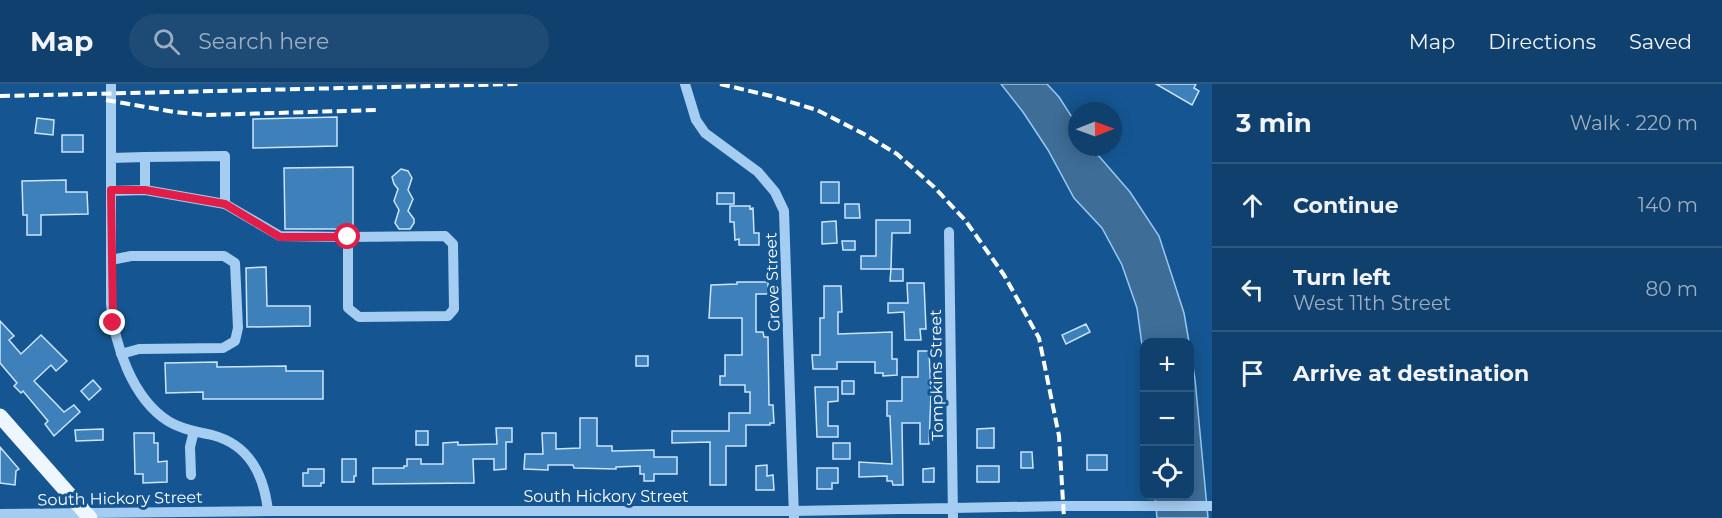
<!DOCTYPE html>
<meta charset="utf-8">
<style>
body{margin:0;font-family:Montserrat,sans-serif;background:#1e4b76;color:#f1f3f6}
.controls{position:absolute;right:18px;bottom:18px;display:grid;overflow:hidden;border-radius:12px;box-shadow:0 3px 15px #0003}
.controls button{width:54px;height:54px;display:grid;place-items:center;padding:0;border:0;border-bottom:2px solid #305981;background:#10406e;color:#f1f3f6;font:30px sans-serif}
.compass{position:absolute;left:1068px;top:18px;width:54px;height:54px;border-radius:50%;background:#10406e;box-shadow:0 3px 15px #0003;rotate:89deg}
.stop{position:absolute;width:18px;height:18px;margin:-14px;border:4px solid #e11d48;border-radius:50%;background:#fff}
.stop.end{background:#e11d48;border-color:#fff;box-shadow:0 2px 6px #0008}
.list{margin:0;padding:0;list-style:none}
h2{display:flex;justify-content:space-between;align-items:center;height:78px;margin:0;padding:0 24px;font-size:26px}
h2 small{font-size:20px;font-weight:400;color:#9cafc2}
.list li{display:grid;grid-template-columns:39px 1fr auto;gap:18px;align-items:center;box-sizing:border-box;height:84px;padding:0 24px;border-top:2px solid #305981}
.list b{display:block;font-size:22px;white-space:nowrap}
.list p{margin:0;font-size:20px;white-space:nowrap;color:#9cafc2}
.list em{font-size:20px;font-style:normal;color:#9cafc2}
.icon{flex:none;width:33px;height:33px;fill:none;stroke:currentColor;stroke-width:2;stroke-linecap:round;stroke-linejoin:round}
.map{position:relative;flex:none;width:1212px;height:434px;overflow:hidden}
header{display:flex;align-items:center;gap:36px;box-sizing:border-box;height:84px;padding:0 30px;background:#10406e;border-bottom:2px solid #305981}
header strong{font-size:28px}
nav{display:flex;gap:33px;margin-inline-start:auto;font-size:21px}
.search{width:420px;height:54px;background:#1e4b76;display:flex;align-items:center;gap:15px;box-sizing:border-box;padding:0 21px;border-radius:33px;color:#9cafc2;font-size:22px}
main{display:flex}
aside{flex:1;background:#10406e}
.map>svg:first-child{display:block}
</style>
<header>
<strong>Map</strong>
<div class="search"><svg class="icon" aria-label="search" viewBox="0 0 24 24"><circle cx="10" cy="10" r="6"/><path d="M15 15l6 6"/></svg>Search here</div>
<nav><a>Map</a><a>Directions</a><a>Saved</a></nav>
</header>
<main>
<div class="map">
<svg width="1212" height="434" viewBox="0 0 1212 434">
<rect width="100%" height="100%" fill="#155692"/>
<path fill="#3e6d98" stroke="#96c9f4" stroke-width="1.5" d="M 1001,0 L 1047,0 L 1059,13 L 1077,41 L 1077,63 L 1091,63 L 1130,108 L 1159,152 L 1184,229 L 1189,258 L 1144,258 L 1144,276 L 1137,224 L 1122,181 L 1102,144 L 1074,114 L 1048,66 L 1023,28 Z
M 1190,264 L 1195,295 L 1208,434 L 1157,434 L 1155,412 L 1190,412 Z"/>
<path fill="#3d80ba" stroke="#cbe5fc" stroke-width="1.5" d="M 1156,0 L 1196,0 L 1194,4 L 1199,7 L 1192,21 Z
M 337,33 L 337,62 L 253,64 L 253,35 Z
M 37,34 L 54,36 L 53,51 L 35,49 Z
M 62,51 L 83,51 L 83,68 L 62,68 Z
M 353,83 L 353,145 L 285,145 L 284,84 Z
M 401,85 L 408,87 L 412,94 L 408,106 L 413,115 L 408,127 L 414,135 L 414,139 L 410,145 L 399,145 L 395,139 L 399,126 L 394,117 L 398,105 L 394,100 L 392,93 Z
M 66,96 L 66,108 L 87,108 L 88,130 L 41,131 L 41,151 L 27,151 L 27,131 L 23,131 L 22,97 Z
M 821,98 L 839,98 L 839,119 L 821,119 Z
M 717,109 L 734,109 L 734,120 L 717,120 Z
M 845,120 L 859,120 L 860,134 L 845,134 Z
M 730,122 L 750,122 L 750,125 L 753,124 L 754,149 L 759,149 L 759,161 L 739,161 L 739,155 L 735,156 L 734,138 L 730,138 Z
M 876,136 L 910,136 L 910,149 L 892,149 L 891,185 L 861,185 L 861,172 L 876,172 Z
M 836,137 L 837,159 L 822,160 L 822,138 Z
M 842,157 L 855,157 L 855,166 L 843,166 Z
M 266,183 L 267,222 L 310,222 L 310,242 L 247,243 L 246,184 Z
M 891,185 L 903,185 L 903,197 L 890,197 Z
M 737,198 L 768,198 L 768,210 L 756,210 L 756,248 L 763,248 L 764,253 L 768,253 L 769,321 L 773,321 L 774,339 L 770,339 L 770,341 L 746,341 L 746,362 L 726,362 L 726,401 L 710,401 L 710,358 L 672,359 L 672,347 L 729,347 L 729,329 L 750,329 L 750,308 L 745,308 L 745,301 L 720,301 L 720,292 L 725,292 L 725,271 L 742,271 L 742,234 L 709,234 L 711,201 L 737,200 Z
M 907,199 L 924,199 L 926,245 L 920,245 L 921,256 L 905,256 L 904,228 L 888,229 L 888,219 L 908,219 Z
M 824,202 L 841,202 L 842,228 L 838,228 L 838,250 L 892,248 L 892,275 L 897,275 L 897,291 L 883,292 L 883,289 L 875,289 L 875,278 L 837,278 L 837,285 L 813,285 L 812,271 L 820,271 L 820,234 L 824,234 Z
M 0,237 L 14,252 L 9,256 L 21,270 L 41,251 L 67,277 L 56,287 L 51,281 L 34,297 L 64,328 L 74,321 L 80,328 L 54,352 L 45,340 L 48,337 L 23,307 L 21,309 L 14,302 L 17,299 L 0,279 Z
M 1086,240 L 1090,248 L 1066,260 L 1062,251 Z
M 918,267 L 929,267 L 931,309 L 929,360 L 920,360 L 920,339 L 902,339 L 903,401 L 893,401 L 892,397 L 887,397 L 887,392 L 859,393 L 859,378 L 892,380 L 890,332 L 887,332 L 887,317 L 902,317 L 902,293 L 918,293 Z
M 636,272 L 648,272 L 648,282 L 636,282 Z
M 217,278 L 217,283 L 286,282 L 286,287 L 323,287 L 323,315 L 203,315 L 203,308 L 166,309 L 165,279 Z
M 93,296 L 101,305 L 89,316 L 81,307 Z
M 842,297 L 854,297 L 854,310 L 842,310 Z
M 815,303 L 838,303 L 838,317 L 828,318 L 828,342 L 838,342 L 838,353 L 817,353 Z
M 580,334 L 597,334 L 597,362 L 612,362 L 612,367 L 654,366 L 654,373 L 677,373 L 677,390 L 654,390 L 654,397 L 644,397 L 644,390 L 640,390 L 640,382 L 616,383 L 616,385 L 574,384 L 573,381 L 548,381 L 548,386 L 524,385 L 525,370 L 543,370 L 542,349 L 556,349 L 556,365 L 580,364 Z
M 496,344 L 512,344 L 512,358 L 506,358 L 506,385 L 494,386 L 494,375 L 473,375 L 474,399 L 373,400 L 373,384 L 404,384 L 404,382 L 407,382 L 407,375 L 421,375 L 421,380 L 443,380 L 443,359 L 458,358 L 458,361 L 497,360 Z
M 994,344 L 994,364 L 977,364 L 977,345 Z
M 103,345 L 103,356 L 76,357 L 75,346 Z
M 416,347 L 428,347 L 428,361 L 416,361 Z
M 134,349 L 154,349 L 154,359 L 158,359 L 158,378 L 167,377 L 167,398 L 143,399 L 143,390 L 135,390 Z
M 833,359 L 850,359 L 850,375 L 833,375 Z
M 0,363 L 19,385 L 16,387 L 15,401 L 0,399 Z
M 1021,368 L 1032,368 L 1033,384 L 1021,384 Z
M 1087,371 L 1107,371 L 1107,386 L 1087,386 Z
M 342,375 L 356,375 L 356,392 L 354,392 L 354,398 L 342,398 Z
M 767,381 L 767,392 L 773,391 L 774,406 L 756,406 L 756,382 Z
M 977,382 L 999,382 L 999,398 L 977,398 Z
M 817,384 L 838,384 L 838,399 L 832,399 L 832,405 L 817,405 Z
M 934,384 L 934,398 L 923,398 L 923,385 Z
M 308,385 L 324,385 L 324,399 L 321,399 L 321,402 L 303,402 L 303,389 L 308,389 Z"/>
<g fill="none" stroke-linecap="round" stroke-linejoin="round">
<path stroke="#a4cdf1" stroke-width="10" d="M 111,0 L 111,220 C 114,260 132,314 168,337 C 181,345 197,348 212,351 C 250,361 264,391 268,427
M 685,0 L 696,36 L 705,49 L 758,88 L 775,108 L 784,127 L 794,434
M 145,73 L 225,72 L 225,120
M 145,106 L 225,120 L 280,152 L 348,153 L 348,224 L 359,233 L 448,232 L 454,225 L 453,160 L 445,152 L 348,153
M 111,107 L 145,106 L 145,73 L 111,74
M 949,148 L 953,434
M 111,176 L 131,172 L 224,172 L 235,179 L 238,244 L 235,257 L 223,264 L 139,265 L 121,270
M 191,391 L 190,363 L 194,347
M 0,430 L 268,427 L 794,427 L 1064,422 L 1212,422"/>
<path stroke="#eef6ff" stroke-width="15" d="M 0,332 L 90,434"/>
<path stroke="#fff" stroke-width="4" stroke-dasharray="10 4.5" stroke-linecap="butt" d="M 720,0 L 771,12 L 817,26 L 864,50 L 897,70 L 934,103 L 965,136 L 1004,191 L 1039,254 L 1059,352 L 1064,434
M 0,12 L 518,0
M 106,16 L 174,28 L 207,31 L 377,26"/>
</g>
<g fill="none" stroke-linecap="round" stroke-linejoin="round">
<path stroke="#e11d48" stroke-width="8" d="M 113,239 L 111,106 L 145,106 L 225,120 L 280,153 L 348,153"/>
</g>
<g text-anchor="middle" stroke-width="6" stroke-linejoin="round" paint-order="stroke">
<g font-size="16" fill="#fff" stroke="#155692">
<text transform="translate(772 198) rotate(-92)" y="6">Grove Street</text>
<text transform="translate(936 291) rotate(-91)" y="6">Tompkins Street</text>
<text x="606" y="418">South Hickory Street</text>
<text transform="translate(120 414) rotate(-1)" y="6">South Hickory Street</text>
</g>
</g>
</svg>
<div class="controls">
<button>+</button>
<button>−</button>
<button><svg class="icon" aria-label="locate" viewBox="0 0 24 24"><circle cx="12" cy="12" r="6"/><path d="M12 2v4M12 18v4M2 12h4M18 12h4"/></svg></button>
</div>
<svg class="compass" viewBox="-18 -18 36 36"><path d="M0-13l5 13h-10z" fill="#e53935"/><path d="M0 13l5-13h-10z" fill="#9cafc2"/></svg>
<div class="stop" style="left:348px;top:153px"></div>
<div class="stop end" style="left:113px;top:239px"></div>
</div>
<aside>
<h2>3 min<small>Walk · 220 m</small></h2>
<ul class="list">
<li><svg class="icon" aria-label="ahead" viewBox="0 0 24 24"><path d="M12 20V5M6 11l6-6 6 6"/></svg><div><b>Continue</b></div><em>140 m</em></li>
<li><svg class="icon" aria-label="left" viewBox="0 0 24 24"><path d="M17 20v-9H6M10 6l-5 5 5 5"/></svg><div><b>Turn left</b><p>West 11th Street</p></div><em>80 m</em></li>
<li><svg class="icon" aria-label="arrive" viewBox="0 0 24 24"><path d="M6 21V4h12l-3 4 3 4H6"/></svg><div><b>Arrive at destination</b></div></li>
</ul>
</aside>
</main>
